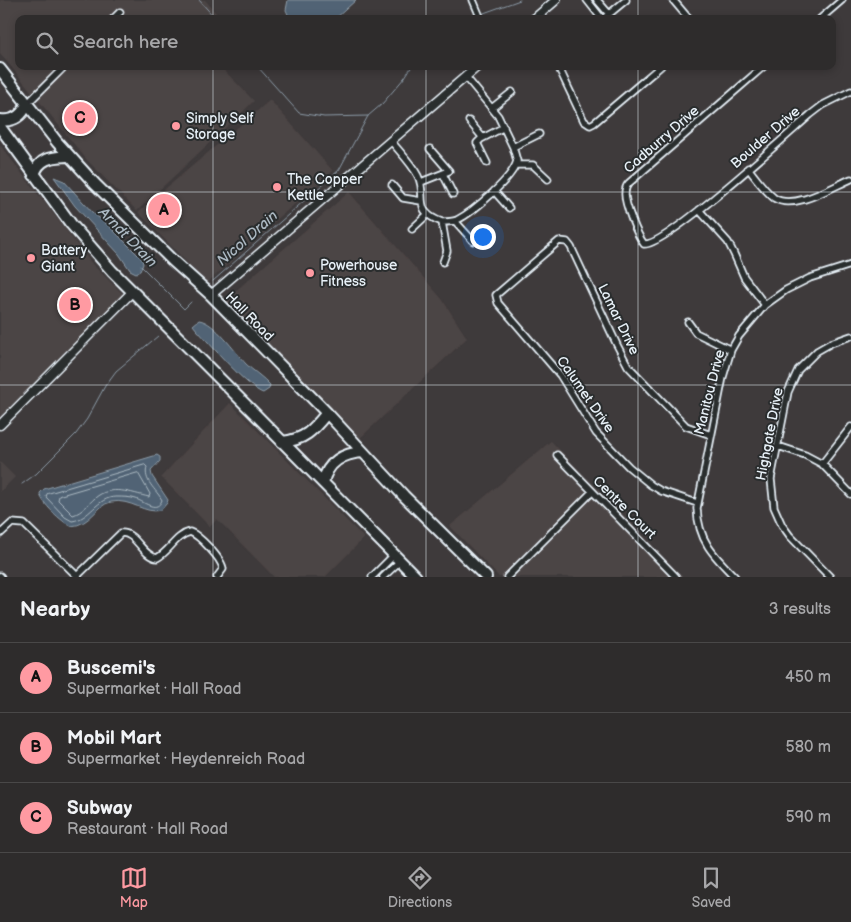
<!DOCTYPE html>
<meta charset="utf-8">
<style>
body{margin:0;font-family:"Balsamiq Sans",sans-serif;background:#363434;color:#f1f3f6}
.you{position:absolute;left:482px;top:236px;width:18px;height:18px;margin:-12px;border:4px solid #fff;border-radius:50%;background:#1a73e8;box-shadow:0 0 0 8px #1a73e833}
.badge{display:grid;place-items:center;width:32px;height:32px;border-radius:50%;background:#ff9aa2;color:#111;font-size:16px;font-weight:700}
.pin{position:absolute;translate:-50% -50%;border:2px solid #fff;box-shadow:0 1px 5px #0006}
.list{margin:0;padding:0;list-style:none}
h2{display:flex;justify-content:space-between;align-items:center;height:65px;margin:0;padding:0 20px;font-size:21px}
h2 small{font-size:16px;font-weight:400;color:#a7a7a9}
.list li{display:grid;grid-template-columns:32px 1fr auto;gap:15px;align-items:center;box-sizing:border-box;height:70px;padding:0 20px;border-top:1px solid #494848}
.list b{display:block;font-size:19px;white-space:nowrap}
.list p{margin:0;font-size:16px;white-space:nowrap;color:#a7a7a9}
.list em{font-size:16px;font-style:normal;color:#a7a7a9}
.icon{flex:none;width:28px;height:28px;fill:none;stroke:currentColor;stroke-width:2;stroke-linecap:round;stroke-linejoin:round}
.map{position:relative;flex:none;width:851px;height:577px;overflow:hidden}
.search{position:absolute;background:#2e2c2c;box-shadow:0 2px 8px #0003;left:15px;right:15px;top:15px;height:55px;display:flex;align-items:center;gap:12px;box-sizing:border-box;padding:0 18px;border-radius:10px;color:#a7a7a9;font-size:19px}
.sheet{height:275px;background:#2e2c2c}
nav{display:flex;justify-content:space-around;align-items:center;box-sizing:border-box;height:70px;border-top:1px solid #494848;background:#2e2c2c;font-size:14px;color:#a7a7a9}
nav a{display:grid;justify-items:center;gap:2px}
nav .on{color:#ff9aa2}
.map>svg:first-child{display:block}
</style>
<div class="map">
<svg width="851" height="577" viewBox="0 0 851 577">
<rect width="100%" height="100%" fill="#3e3a3b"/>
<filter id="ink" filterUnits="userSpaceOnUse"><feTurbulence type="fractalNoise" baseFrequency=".02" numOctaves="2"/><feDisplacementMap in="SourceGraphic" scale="10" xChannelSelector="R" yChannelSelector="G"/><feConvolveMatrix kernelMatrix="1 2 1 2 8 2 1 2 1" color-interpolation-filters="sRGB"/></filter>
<g filter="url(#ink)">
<path fill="#4c4444" d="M 0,0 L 205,0 L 221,19 L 19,19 L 19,66 L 220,66 L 254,101 L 137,211 L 87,160 L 0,53 Z
M 270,100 L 333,171 L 267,228 L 268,229 L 207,283 L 138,212 Z
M 0,145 L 93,265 L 123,294 L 0,417 Z
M 349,192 L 442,299 L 467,338 L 358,440 L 224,301 Z
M 230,403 L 364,538 L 325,577 L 274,577 L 217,519 L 210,527 L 161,477 Z
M 551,441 L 683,577 L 499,577 L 450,526 Z
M 0,462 L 15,477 L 0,492 Z"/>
<path fill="#516474" stroke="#8d9ca9" d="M 288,0 L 356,0 L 335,19 L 290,19 L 286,10 Z
M 54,177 L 64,181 L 93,213 L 109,226 L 142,259 L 143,264 L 140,271 L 136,273 L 130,270 L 119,254 L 75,206 Z
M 199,320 C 215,322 235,352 246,364 C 253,371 263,377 270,385 L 269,389 L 263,393 C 249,389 209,343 197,330 L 193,325 Z
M 157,455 L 160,457 L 160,461 L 151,471 L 152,476 L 168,500 L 167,503 L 161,510 C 145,515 131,498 111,502 C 96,505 91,525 71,526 C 63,523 40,502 40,493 L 44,489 Z"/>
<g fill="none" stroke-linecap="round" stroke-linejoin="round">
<path stroke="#acb9c3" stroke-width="1" d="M 145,465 L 147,467 C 143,481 156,489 162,500 C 157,513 146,503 136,499 C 130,497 123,497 116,497 C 97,497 90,519 72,521 L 65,517 L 46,497 L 47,494 Z
M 138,473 L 150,494 L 149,497 C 131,493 111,484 95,498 C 88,504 83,512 73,515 L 58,500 L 59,496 Z"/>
<path stroke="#8d9ca9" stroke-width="1" d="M 199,0 L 216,19
M 481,14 L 520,0
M 466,19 L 477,15
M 257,66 L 299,113 L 324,117 L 368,116
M 141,266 L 184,309 L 191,302
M 213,281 L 339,170 L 368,116 L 382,104 L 405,77 L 412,66
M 22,484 L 36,474 L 76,434 L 87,419 L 105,386 L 116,371 L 158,336"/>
<g stroke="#e8f1f8" stroke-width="9">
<path id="street" d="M 473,0 L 481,19
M 587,0 L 602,19
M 597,0 L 609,14
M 673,0 L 689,19
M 113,19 L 120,12
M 603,19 L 626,0
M 820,19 L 842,0
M 558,66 L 584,121 L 590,125 L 594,123 L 661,66
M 764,66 L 629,183 C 626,186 625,189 625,194 C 625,205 637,235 644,244 C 665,247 787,135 810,115 L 823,105 L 851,91
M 27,104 L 65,66
M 492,108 L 512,92
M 469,121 L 483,138
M 391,141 C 400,152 412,164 418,176 C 428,196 411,211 442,222 L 447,251 L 443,262
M 513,147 L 539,134
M 487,163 L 477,143 L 481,139 L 504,127
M 517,165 L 533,165 L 548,179
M 748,168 C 756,178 764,190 774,198 C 794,211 832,187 851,179
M 443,174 L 453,194
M 421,182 L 449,171 L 430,149
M 392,185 L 403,198 L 421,201
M 494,191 L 509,208
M 699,210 L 728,242 L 734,254 L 744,277 L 765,305
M 455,221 L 473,241
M 442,222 C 447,222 452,222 457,220 C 473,212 513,178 517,161 L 513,147 L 498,116 L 466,77
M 412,229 L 428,214
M 688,322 L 696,333 L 731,350
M 778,446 L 805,455 L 822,464 L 851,494
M 557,455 L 676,577
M 822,464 L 851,427
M 697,503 L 661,491 L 651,485 L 629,467 L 596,433 L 560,375 L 498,303 L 496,295 L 559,241 L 567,242 L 571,247 L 617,345 L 628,366 L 686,426 L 711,435
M 0,534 L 12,523 L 24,524 L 78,577
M 0,576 L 1,577
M 77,576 L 121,533 C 136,532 142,556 157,558 C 169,552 176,535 190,532 C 199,535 222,559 223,569 L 217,577
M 372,577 L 394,555
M 383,577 L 400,561
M 507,577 L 592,492
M 735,577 C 713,555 698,540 697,508 L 723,377 L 731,350 L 739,336 L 765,305 L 786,290 L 810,278 L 851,265
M 830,577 L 790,536 L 782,525 L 774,507 L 771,479 L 788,392 L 798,370 L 817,351 L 831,343 L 851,336"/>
</g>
<g stroke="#e8f1f8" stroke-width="11">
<path id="secondary" d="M 534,19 L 556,0
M 211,295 L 478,66
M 0,425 L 133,291"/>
</g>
<g stroke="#e8f1f8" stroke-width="14">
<path id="highway" d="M 0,69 L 57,142 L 95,184 L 173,261 L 211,295 L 327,413 L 404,496 L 486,577
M 0,120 C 13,122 22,116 27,104
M 0,127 L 71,224 L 112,271 L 255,414 L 416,577
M 34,175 C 39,157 53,157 69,156
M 282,442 C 305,440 313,430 327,413
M 323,483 C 327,462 344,453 363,452"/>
</g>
<use href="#street" stroke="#2a2d2e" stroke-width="5.5"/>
<use href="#secondary" stroke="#2a2d2e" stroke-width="8"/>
<use href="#highway" stroke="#2a2d2e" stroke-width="10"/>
</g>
</g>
<path fill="none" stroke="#e8f1f8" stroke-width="1" stroke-opacity="0.55" d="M 213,0 L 213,19M 426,0 L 426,19M 638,0 L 638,19M 213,66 L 213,577M 426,66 L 426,577M 638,66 L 638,577M 0,192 L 851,192M 0,385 L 851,385"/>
<g fill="#ff9aa2" stroke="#2a2d2e" stroke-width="2">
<circle cx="176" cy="126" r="5"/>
<circle cx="277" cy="187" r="5"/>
<circle cx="31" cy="258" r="5"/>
<circle cx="310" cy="273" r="5"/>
</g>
<g text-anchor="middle" stroke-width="4" stroke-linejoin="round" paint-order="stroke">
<g font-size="14" fill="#e8f1f8" stroke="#2a2d2e" text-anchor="start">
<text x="186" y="123">Simply Self<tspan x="186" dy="16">Storage</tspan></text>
<text x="287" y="184">The Copper<tspan x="287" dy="16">Kettle</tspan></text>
<text x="41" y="255">Battery<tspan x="41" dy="16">Giant</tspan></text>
<text x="320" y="270">Powerhouse<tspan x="320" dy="16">Fitness</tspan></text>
</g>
<g font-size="14" fill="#e8f1f8" stroke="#2a2d2e">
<text transform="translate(765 137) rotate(-41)" y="5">Boulder Drive</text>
<text transform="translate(661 139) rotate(-41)" y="5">Cadburry Drive</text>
<text transform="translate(250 316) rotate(46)" y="5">Hall Road</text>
<text transform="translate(619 319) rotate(64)" y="5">Lamar Drive</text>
<text transform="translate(709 392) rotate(-76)" y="5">Manitou Drive</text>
<text transform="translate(586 394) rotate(55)" y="5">Calumet Drive</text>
<text transform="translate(769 434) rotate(-79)" y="5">Highgate Drive</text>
<text transform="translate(625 507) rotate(45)" y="5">Centre Court</text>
</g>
<g font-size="15" font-style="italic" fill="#acb9c3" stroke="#2a2d2e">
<text transform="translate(128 237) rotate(46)" y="5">Arndt Drain</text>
<text transform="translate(247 238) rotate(-41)" y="5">Nicol Drain</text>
</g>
</g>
</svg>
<div class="you"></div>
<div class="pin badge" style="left:164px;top:210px">A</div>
<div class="pin badge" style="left:75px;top:305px">B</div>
<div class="pin badge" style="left:80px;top:118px">C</div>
<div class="search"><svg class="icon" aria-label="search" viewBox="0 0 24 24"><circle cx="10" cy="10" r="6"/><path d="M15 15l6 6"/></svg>Search here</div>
</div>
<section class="sheet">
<h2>Nearby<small>3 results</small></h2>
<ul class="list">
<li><span class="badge">A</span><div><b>Buscemi's</b><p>Supermarket · Hall Road</p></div><em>450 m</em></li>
<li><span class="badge">B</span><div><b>Mobil Mart</b><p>Supermarket · Heydenreich Road</p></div><em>580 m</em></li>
<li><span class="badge">C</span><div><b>Subway</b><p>Restaurant · Hall Road</p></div><em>590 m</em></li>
</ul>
</section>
<nav>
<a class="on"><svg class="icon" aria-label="map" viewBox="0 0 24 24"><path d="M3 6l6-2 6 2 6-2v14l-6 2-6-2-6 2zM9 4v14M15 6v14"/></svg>Map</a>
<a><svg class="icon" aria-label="directions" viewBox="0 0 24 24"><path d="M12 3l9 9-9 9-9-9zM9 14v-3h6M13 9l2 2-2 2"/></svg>Directions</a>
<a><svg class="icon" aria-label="saved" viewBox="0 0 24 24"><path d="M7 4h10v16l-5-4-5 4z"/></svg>Saved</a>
</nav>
